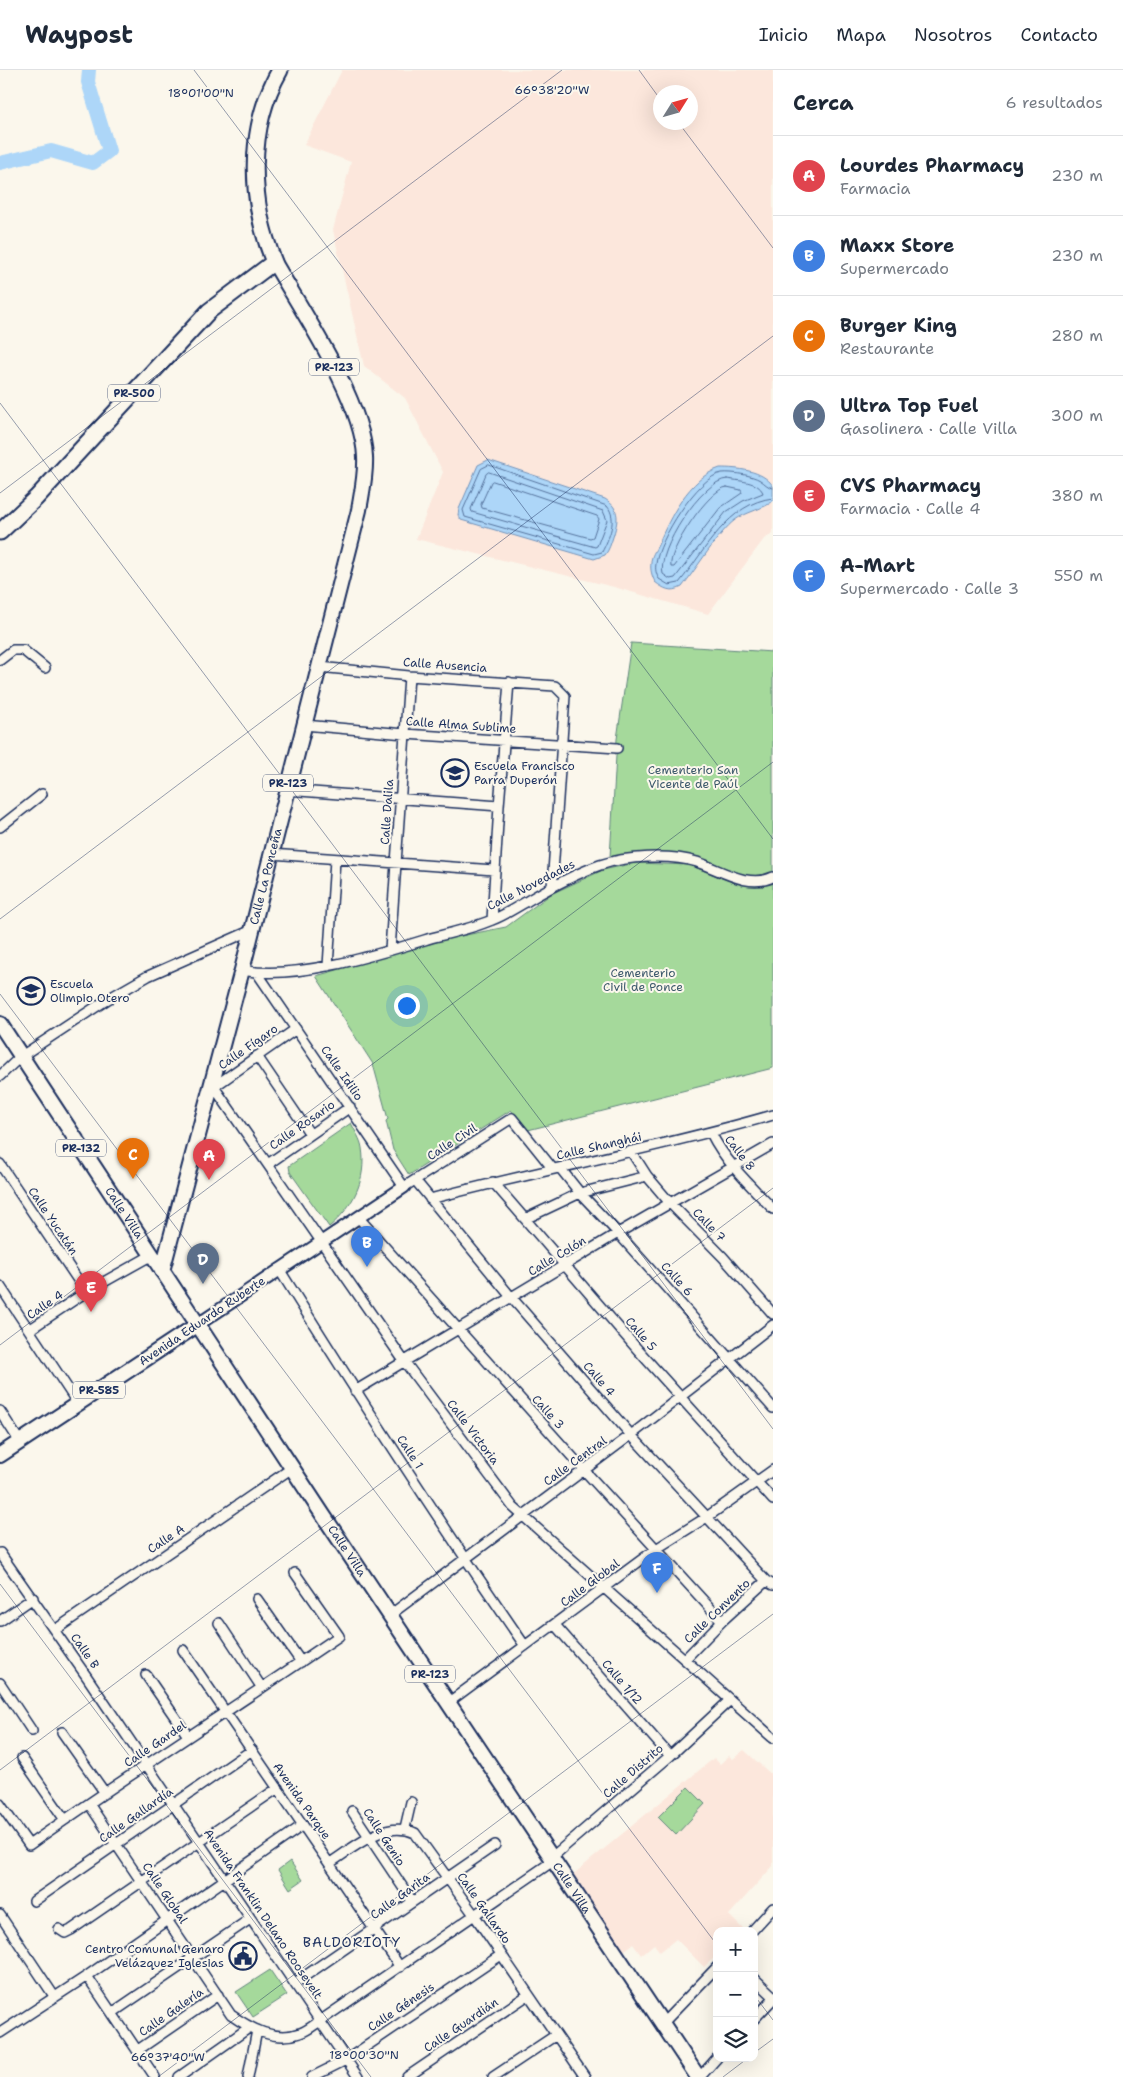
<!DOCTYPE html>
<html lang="es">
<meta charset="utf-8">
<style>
body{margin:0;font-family:"Shantell Sans",sans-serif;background:#f2f2f3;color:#1f2937}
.controls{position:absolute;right:15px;bottom:15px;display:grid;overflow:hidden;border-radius:10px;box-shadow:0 5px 20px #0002}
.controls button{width:45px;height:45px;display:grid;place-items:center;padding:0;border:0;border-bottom:1px solid #e0e1e3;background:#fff;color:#1f2937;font:25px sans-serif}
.compass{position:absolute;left:653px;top:15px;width:45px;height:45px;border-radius:50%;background:#fff;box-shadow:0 5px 20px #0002;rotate:53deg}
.you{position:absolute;left:406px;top:935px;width:18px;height:18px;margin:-12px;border:4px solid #fff;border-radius:50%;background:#1a73e8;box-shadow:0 0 0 8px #1a73e833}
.badge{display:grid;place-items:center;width:32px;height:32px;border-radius:50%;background:#1b2f5e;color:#fff;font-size:16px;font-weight:700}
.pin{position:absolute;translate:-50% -41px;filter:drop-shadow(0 1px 2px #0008)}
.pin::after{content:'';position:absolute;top:26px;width:18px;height:15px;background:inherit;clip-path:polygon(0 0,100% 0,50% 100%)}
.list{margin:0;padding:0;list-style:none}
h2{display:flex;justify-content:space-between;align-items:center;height:65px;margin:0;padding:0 20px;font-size:21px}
h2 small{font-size:16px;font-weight:400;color:#747a83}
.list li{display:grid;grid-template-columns:32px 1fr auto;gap:15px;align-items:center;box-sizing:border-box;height:80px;padding:0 20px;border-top:1px solid #e0e1e3}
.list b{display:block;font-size:19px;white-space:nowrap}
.list p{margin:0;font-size:16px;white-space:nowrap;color:#747a83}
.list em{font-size:16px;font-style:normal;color:#747a83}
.icon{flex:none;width:28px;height:28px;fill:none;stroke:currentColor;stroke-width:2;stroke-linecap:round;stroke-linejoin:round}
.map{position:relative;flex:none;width:773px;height:2007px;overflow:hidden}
header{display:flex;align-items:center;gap:30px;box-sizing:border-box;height:70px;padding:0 25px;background:#fff;border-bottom:1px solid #e0e1e3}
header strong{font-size:24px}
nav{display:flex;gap:28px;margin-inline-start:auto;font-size:18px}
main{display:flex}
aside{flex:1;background:#fff}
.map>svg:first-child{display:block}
</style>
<header>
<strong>Waypost</strong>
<nav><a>Inicio</a><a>Mapa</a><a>Nosotros</a><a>Contacto</a></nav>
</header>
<main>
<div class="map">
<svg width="773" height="2007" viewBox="0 0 773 2007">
<rect width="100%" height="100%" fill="#fbf7ec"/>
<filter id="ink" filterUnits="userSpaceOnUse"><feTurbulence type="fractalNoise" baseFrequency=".02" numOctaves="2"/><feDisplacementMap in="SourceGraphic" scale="10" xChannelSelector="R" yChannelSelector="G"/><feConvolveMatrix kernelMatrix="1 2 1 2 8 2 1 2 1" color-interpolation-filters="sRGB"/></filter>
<g filter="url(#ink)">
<path fill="#fce7dc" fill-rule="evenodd" d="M 342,0 L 773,0 L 773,464 L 764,469 L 708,544 L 614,517 L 416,469 L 443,402 L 405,328 L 364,296 L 333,160 L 351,92 L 304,75 ZM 660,22 L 690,22 L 690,52 L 660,52 Z
M 744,1680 L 773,1706 L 773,1796 L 729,1845 L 743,1859 L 741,1861 L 717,1861 L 717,1885 L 704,1897 L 676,1869 L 660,1882 L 654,1874 L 641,1885 L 633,1874 L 620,1884 L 570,1807 L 714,1688 L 720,1694 L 729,1686 L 733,1689 Z"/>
<path fill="#a5d99b" stroke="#60847c" d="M 631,573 L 773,582 L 773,803 C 745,816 728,796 703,789 C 694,786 651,783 641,784 C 631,785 620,790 610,787 L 617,669 Z
M 635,793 L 690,795 L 732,812 L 750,814 L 773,810 L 773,998 L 528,1060 L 511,1040 L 409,1105 L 393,1080 L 386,1051 L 388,1049 L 373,994 L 316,906 L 446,869 L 506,857 L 551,824 L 603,800 Z
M 351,1053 C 355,1061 361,1070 362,1078 C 367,1110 353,1137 329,1157 L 290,1102 L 289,1096 Z
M 688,1717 L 705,1734 L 676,1765 L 658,1747 Z
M 290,1791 L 303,1810 L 290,1819 L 278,1800 Z
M 270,1900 L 287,1925 L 253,1947 L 236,1922 Z"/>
<path fill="#add6f8" stroke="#7393ba" d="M 488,390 L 605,429 C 621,439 618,451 613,467 C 611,473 609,480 605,485 L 594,489 L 461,450 L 458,445 L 459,439 L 478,395 Z
M 720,398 C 737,398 763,400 773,416 L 773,431 C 766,438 746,442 735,450 C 719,462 696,499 682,517 C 671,523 664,519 655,512 C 652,506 650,500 651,493 C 651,486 655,481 658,475 C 670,447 689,408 720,398 Z"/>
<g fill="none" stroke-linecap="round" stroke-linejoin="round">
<path stroke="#55729c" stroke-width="1" d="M 489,395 L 607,436 C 618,449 609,468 602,482 L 594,484 L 465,447 L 463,440 L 481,399 Z
M 489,402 L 603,441 L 607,450 L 597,476 L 595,477 L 472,442 L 471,439 L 486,404 Z
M 727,409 C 738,411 759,411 763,423 L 743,431 L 726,442 L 675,508 L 670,509 L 663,504 C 656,482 702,410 727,409 Z
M 493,411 L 597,446 L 599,449 L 593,467 L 590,468 L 482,438 L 481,434 L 491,412 Z
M 727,417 L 741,420 L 742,423 L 720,438 L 674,497 L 671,497 C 667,482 709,418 727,417 Z
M 773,418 C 767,417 765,413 760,410 C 752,405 732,402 722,403 C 698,406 658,471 656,494 C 655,499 656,504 659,509 L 669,515 L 679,513 C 705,481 728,433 773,428"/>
<path stroke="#add6f8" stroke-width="14" d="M 0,93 L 51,81 L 93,93 L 109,81 L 88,12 L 89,0"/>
<g stroke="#1b2f5e" stroke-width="12">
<path id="minor" d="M 0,590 L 13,580 L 23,580 L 45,598
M 319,597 L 409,606 L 555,616 L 565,626 L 552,817
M 304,655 L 405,664 L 617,678
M 286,720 L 499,736
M 0,757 L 42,724
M 271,784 L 494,800
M 492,850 L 499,736 L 509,612
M 390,880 L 409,606
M 328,896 L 335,790
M 242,900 C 295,911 379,884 431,868 C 451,863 473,858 492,850 C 505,845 517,837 529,830 C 551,817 575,804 600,795 C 626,786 671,784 697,792 C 721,800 748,819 773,807
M 258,904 L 404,1117 L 512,1048 L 553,1099
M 257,986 L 310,1064
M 0,1006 L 20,987 L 108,929 L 148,906 L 252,860
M 212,1014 L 404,1291 L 513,1437 L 773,1668
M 215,1016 L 296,959
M 711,1063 C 726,1093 750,1115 773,1139
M 631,1081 L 647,1106 L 670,1133 L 723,1187 L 773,1244
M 0,1094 L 86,1222
M 268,1094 L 350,1037
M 560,1098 L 580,1123 L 618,1163 L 773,1338
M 415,1110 L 511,1227 L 631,1365 L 766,1511 L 773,1515
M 493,1112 L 638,1280 L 773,1430
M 430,1129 C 544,1099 660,1078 773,1045
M 358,1147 L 584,1400 L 722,1551
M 525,1149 L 580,1123 L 647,1106
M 279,1199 C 359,1327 440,1453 525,1576
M 0,1216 L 78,1334
M 29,1260 L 86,1222 L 152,1185
M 355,1321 L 618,1163 L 773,1074
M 0,1341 L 20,1372
M 0,1483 L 87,1607 L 358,2007
M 257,1529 L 301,1592
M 390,1545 L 631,1365 L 773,1255
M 0,1551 L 33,1528
M 219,1553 L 262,1618
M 555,1555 L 670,1686
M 55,1560 L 292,1398
M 183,1580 L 400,1897
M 685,1589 L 722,1551 L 766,1511
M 146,1605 L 188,1666
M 0,1613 L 32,1661
M 449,1632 L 656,1479 L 707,1447 L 773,1400
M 62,1662 L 105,1723
M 22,1688 L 65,1750
M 0,1734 L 29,1775 C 131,1703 236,1636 339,1566 L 295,1503
M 89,1734 L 231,1945 C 251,1959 275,1972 300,1963 C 307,1961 314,1955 320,1951 L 553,1791
M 352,1741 L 412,1831
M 405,1758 L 411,1732
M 551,1788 L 670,1686 L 730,1630
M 330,1793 C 355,1777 385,1749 415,1763 L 475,1846 L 585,2007
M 34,1831 L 252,1680
M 0,1845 L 54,1926
M 59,1859 L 65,1863 L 71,1860 L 278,1718
M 752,1861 L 773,1838
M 87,1906 L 155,2007
M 754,1908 L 773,1926
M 295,1913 L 495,1775
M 112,1943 L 250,1849
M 754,1949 L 773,1929
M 662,1954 L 717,1897
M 0,1963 L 87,1906 L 303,1755
M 138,1980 L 218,1925
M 179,2007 L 250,1957
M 248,2007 L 257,1960
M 312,2007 L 346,1990 L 501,1885
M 407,2007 L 528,1925
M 493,2007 L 556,1965
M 700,2007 L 717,1988"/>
</g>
<g stroke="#1b2f5e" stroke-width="15">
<path id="tertiary" d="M 197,1255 L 404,1117"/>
</g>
<g stroke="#1b2f5e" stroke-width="18">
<g id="primary">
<path id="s1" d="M 0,954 L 323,1445 L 698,2007"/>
<path id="s2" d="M 162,1201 L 242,900 L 359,440 C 362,422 366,405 365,387 C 363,331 302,241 274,192"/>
<path d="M 0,1385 L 197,1255"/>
</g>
</g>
<g stroke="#1b2f5e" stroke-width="19">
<path id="trunk" d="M 0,462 L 36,428 L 209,241 L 274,192 C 249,131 247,58 280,0"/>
</g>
<use href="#minor" stroke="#fbf7ec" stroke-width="9"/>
<use href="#tertiary" stroke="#fbf7ec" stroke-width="11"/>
<use href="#primary" stroke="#fbf7ec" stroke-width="14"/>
<use href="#trunk" stroke="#fbf7ec" stroke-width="15"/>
</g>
</g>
<path fill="none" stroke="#1b2f5e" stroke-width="1" stroke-opacity="0.45" d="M 194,0 L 773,769M 639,0 L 660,29M 678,52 L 773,178M 0,333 L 773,1359M 0,423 L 562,0M 0,849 L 773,266M 0,924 L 717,1875M 0,1275 L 773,692M 0,1514 L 371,2007M 0,1700 L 773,1118M 754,1925 L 773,1950M 754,1983 L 773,1969M 158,2007 L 773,1544M 723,2007 L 748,1988"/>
<defs>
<g id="school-ring" transform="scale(1.4375)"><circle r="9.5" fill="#fbf7ec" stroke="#1b2f5e" stroke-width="1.5"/><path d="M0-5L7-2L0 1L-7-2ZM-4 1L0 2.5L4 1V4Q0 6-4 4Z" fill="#1b2f5e"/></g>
<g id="civic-ring" transform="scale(1.4375)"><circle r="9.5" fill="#fbf7ec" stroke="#1b2f5e" stroke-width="1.5"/><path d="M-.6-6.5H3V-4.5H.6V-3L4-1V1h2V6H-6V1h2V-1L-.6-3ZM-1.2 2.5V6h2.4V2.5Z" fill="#1b2f5e"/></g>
</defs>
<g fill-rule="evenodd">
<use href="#school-ring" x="455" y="703"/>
<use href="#school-ring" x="31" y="921"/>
<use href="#civic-ring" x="243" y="1886"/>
</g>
<g text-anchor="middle" stroke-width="4" stroke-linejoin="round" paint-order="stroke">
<g fill="#fbf7ec" stroke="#5e6b89" stroke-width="1">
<rect x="309" y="288.5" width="50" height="17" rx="4"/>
<rect x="108" y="314.5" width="52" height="17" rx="4"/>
<rect x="263" y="704.5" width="50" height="17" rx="4"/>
<rect x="56" y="1069.5" width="50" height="17" rx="4"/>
<rect x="73" y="1311.5" width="52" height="17" rx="4"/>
<rect x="405" y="1595.5" width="50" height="17" rx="4"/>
</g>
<g font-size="11" font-weight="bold" fill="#1b2f5e">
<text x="334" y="301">PR-123</text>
<text x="134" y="327">PR-500</text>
<text x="288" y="717">PR-123</text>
<text x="81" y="1082">PR-132</text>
<text x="99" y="1324">PR-585</text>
<text x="430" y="1608">PR-123</text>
</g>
<g font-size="12" fill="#1b2f5e" stroke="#fbf7ec">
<text transform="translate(445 595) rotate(4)" y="4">Calle Ausencia</text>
<text transform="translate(461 655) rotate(4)" y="4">Calle Alma Sublime</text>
<text transform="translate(387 742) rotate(-86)" y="4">Calle Dalila</text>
<text dy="4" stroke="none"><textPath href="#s2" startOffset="408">Calle La Ponceña</textPath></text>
<text transform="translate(531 815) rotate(-27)" y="4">Calle Novedades</text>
<text transform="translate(248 977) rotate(-35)" y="4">Calle Fígaro</text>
<text transform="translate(342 1003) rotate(55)" y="4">Calle Idilio</text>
<text transform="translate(302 1055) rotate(-35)" y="4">Calle Rosario</text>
<text transform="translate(452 1072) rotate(-33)" y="4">Calle Civil</text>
<text transform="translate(599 1076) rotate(-13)" y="4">Calle Shanghái</text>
<text transform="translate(740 1083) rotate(52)" y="4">Calle 8</text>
<text dy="4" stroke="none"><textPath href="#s1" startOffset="226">Calle Villa</textPath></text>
<text transform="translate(53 1151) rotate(56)" y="4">Calle Yucatán</text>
<text transform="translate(709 1155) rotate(46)" y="4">Calle 7</text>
<text transform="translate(557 1186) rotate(-31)" y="4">Calle Colón</text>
<text transform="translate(677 1209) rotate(48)" y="4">Calle 6</text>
<text transform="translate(45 1235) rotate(-34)" y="4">Calle 4</text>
<text transform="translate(202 1251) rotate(-34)" y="4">Avenida Eduardo Ruberte</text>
<text transform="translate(641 1264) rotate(49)" y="4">Calle 5</text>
<text transform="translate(599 1309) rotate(49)" y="4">Calle 4</text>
<text transform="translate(548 1342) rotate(48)" y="4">Calle 3</text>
<text transform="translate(473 1362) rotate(53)" y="4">Calle Victoria</text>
<text transform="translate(410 1382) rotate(57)" y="4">Calle 1</text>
<text transform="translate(575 1391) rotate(-36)" y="4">Calle Central</text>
<text transform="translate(166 1469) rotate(-34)" y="4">Calle A</text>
<text dy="4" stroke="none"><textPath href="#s1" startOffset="631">Calle Villa</textPath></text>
<text transform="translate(590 1513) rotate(-37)" y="4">Calle Global</text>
<text transform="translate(717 1541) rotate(-44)" y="4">Calle Convento</text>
<text transform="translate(85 1581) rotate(55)" y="4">Calle B</text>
<text transform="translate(622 1612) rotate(49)" y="4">Calle 1/12</text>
<text transform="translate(155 1674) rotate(-34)" y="4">Calle Gardel</text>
<text transform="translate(633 1701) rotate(-41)" y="4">Calle Distrito</text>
<text transform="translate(302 1731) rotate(55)" y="4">Avenida Parque</text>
<text transform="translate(136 1745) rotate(-35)" y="4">Calle Gallardía</text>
<text transform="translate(384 1767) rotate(57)" y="4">Calle Genio</text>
<text dy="4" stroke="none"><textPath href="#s1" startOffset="1036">Calle Villa</textPath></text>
<text transform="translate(165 1823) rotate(56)" y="4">Calle Global</text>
<text transform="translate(400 1826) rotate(-36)" y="4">Calle Garita</text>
<text transform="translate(484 1838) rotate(55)" y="4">Calle Gallardo</text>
<text transform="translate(263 1844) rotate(56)" y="4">Avenida Franklin Delano Roosevelt</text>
<text transform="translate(401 1937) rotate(-34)" y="4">Calle Génesis</text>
<text transform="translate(171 1942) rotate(-35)" y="4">Calle Galería</text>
<text transform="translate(461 1955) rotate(-34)" y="4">Calle Guardián</text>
</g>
<g font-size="12" fill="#1b2f5e" stroke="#fbf7ec" text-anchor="start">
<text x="474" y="700">Escuela Francisco<tspan x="474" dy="14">Parra Duperón</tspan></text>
<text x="50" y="918">Escuela<tspan x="50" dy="14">Olimpio Otero</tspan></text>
<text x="224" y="1883" text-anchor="end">Centro Comunal Genaro<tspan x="224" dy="14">Velázquez Iglesias</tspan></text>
</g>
<g font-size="12" fill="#3e5a6d" stroke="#fbf7ec">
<text x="693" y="704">Cementerio San<tspan x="693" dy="14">Vicente de Paúl</tspan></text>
<text x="643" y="907">Cementerio<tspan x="643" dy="14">Civil de Ponce</tspan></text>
</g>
<g font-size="14" letter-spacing="1" fill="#1b2f5e" stroke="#fbf7ec">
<text x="352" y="1877">BALDORIOTY</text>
</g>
</g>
<g font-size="12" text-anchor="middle" fill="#1b2f5e" stroke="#fbf7ec" stroke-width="4" stroke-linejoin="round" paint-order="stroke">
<text x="552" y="24">66°38'20"W</text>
<text x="201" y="27">18°01'00"N</text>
<text x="364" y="1989">18°00'30"N</text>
<text x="168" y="1991">66°37'40"W</text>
</g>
</svg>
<div class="controls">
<button>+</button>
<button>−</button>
<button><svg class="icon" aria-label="layers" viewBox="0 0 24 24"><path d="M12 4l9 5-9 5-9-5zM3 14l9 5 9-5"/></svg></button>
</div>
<svg class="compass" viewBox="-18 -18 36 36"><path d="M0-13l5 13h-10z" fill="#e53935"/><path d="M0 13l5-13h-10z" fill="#747a83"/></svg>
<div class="you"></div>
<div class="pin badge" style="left:209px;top:1110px;background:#e0444e">A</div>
<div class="pin badge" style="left:367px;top:1197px;background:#3f7fe0">B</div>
<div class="pin badge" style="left:133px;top:1109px;background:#e8710a">C</div>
<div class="pin badge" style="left:203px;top:1214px;background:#5c6f8a">D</div>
<div class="pin badge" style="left:91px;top:1242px;background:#e0444e">E</div>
<div class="pin badge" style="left:657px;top:1523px;background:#3f7fe0">F</div>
</div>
<aside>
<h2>Cerca<small>6 resultados</small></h2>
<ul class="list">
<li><span class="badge" style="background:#e0444e">A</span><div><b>Lourdes Pharmacy</b><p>Farmacia</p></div><em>230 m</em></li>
<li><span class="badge" style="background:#3f7fe0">B</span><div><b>Maxx Store</b><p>Supermercado</p></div><em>230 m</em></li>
<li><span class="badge" style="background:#e8710a">C</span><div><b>Burger King</b><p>Restaurante</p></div><em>280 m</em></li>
<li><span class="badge" style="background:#5c6f8a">D</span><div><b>Ultra Top Fuel</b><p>Gasolinera · Calle Villa</p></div><em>300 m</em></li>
<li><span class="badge" style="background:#e0444e">E</span><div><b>CVS Pharmacy</b><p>Farmacia · Calle 4</p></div><em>380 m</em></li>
<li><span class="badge" style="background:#3f7fe0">F</span><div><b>A-Mart</b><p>Supermercado · Calle 3</p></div><em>550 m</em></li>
</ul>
</aside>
</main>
